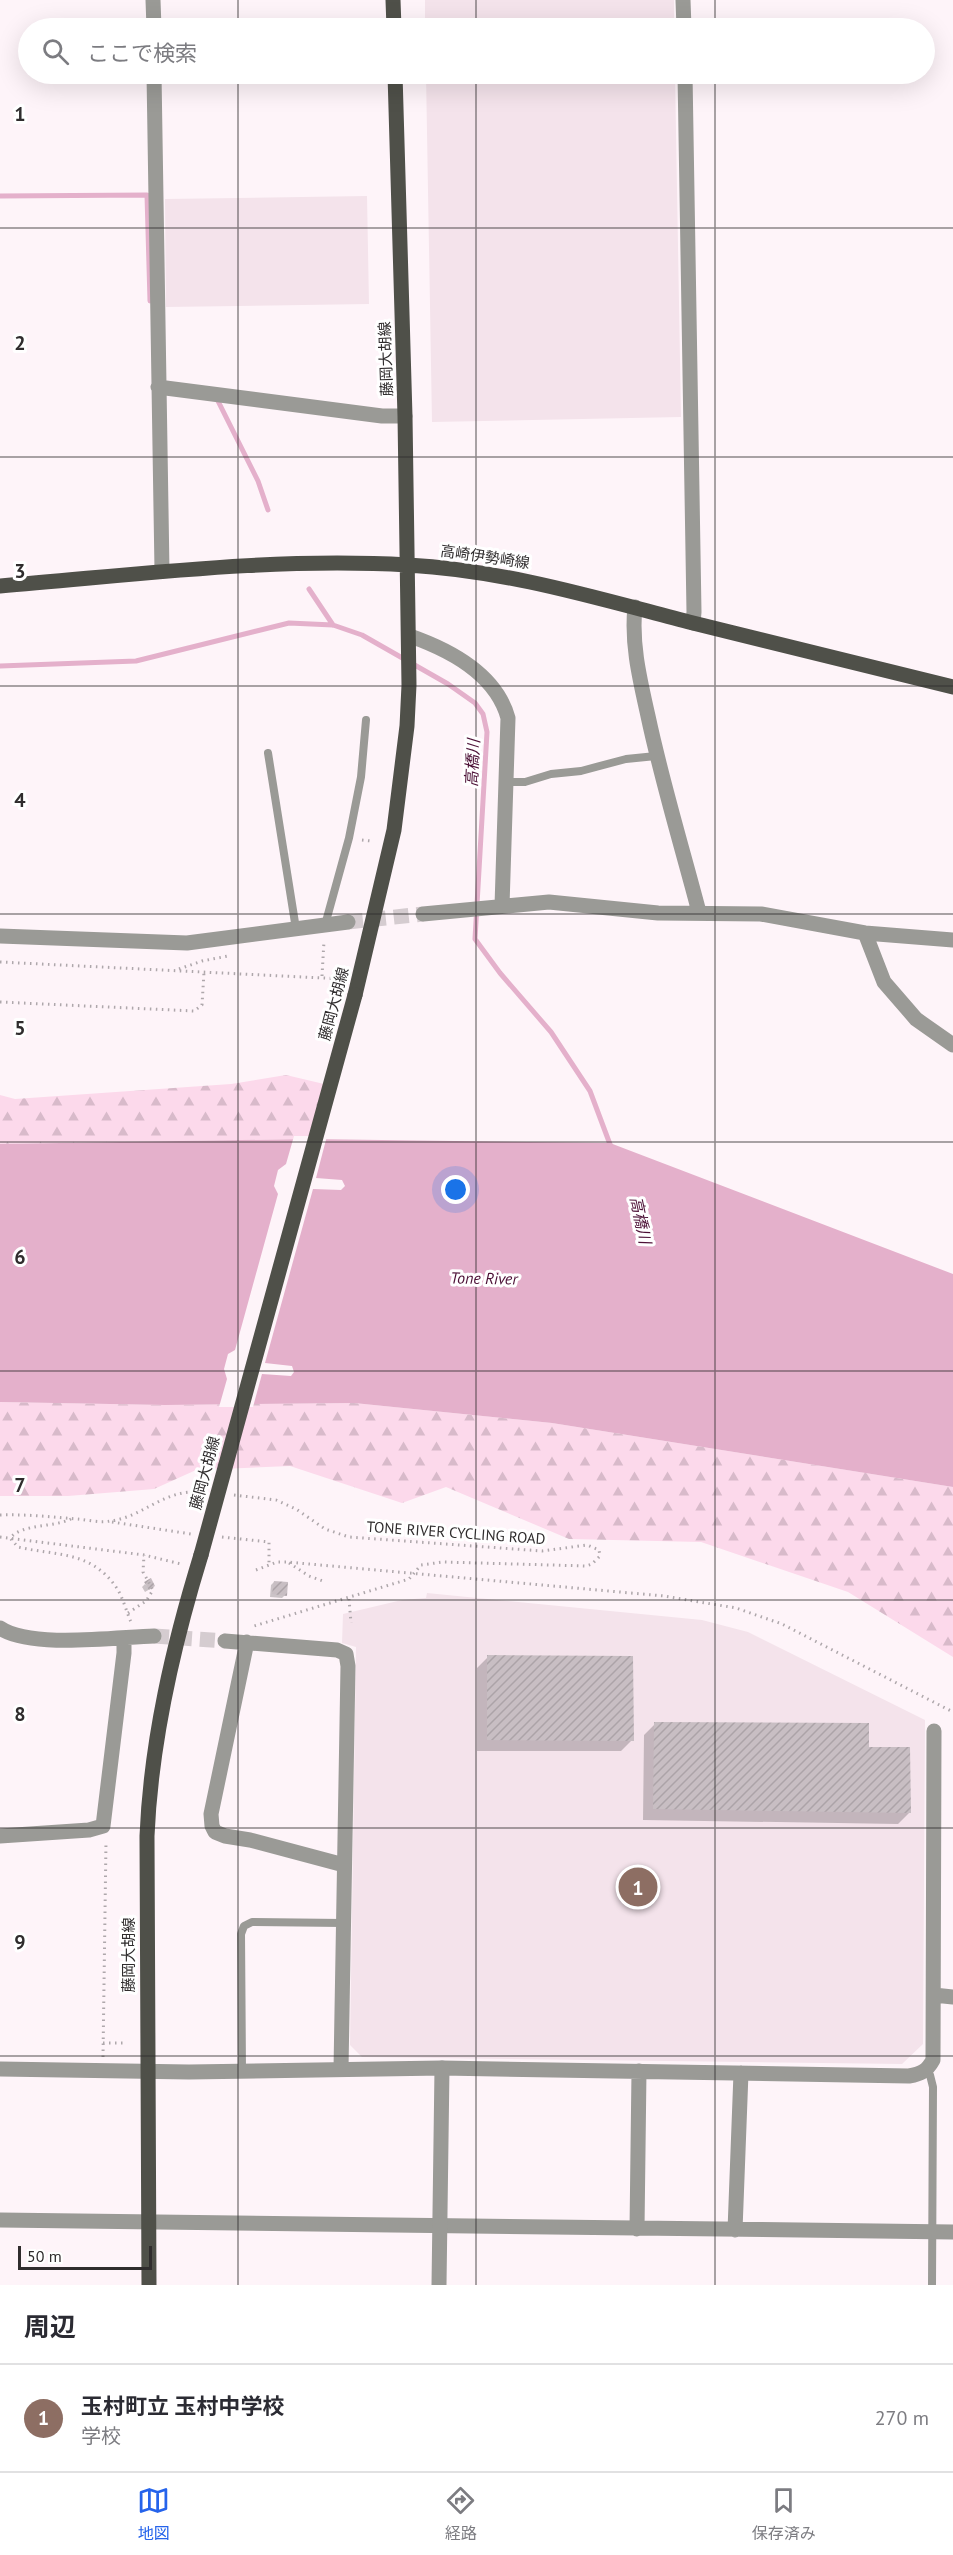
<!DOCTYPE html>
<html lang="ja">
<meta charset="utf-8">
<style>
body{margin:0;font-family:"PT Sans","Noto Sans JP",sans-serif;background:#f2f2f3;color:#2b2b33}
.scale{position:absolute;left:18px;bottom:15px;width:134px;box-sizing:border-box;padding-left:6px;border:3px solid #2f2c2d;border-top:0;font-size:16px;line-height:21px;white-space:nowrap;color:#2f2c2d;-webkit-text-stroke:4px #fff;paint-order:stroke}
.you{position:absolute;left:456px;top:1190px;width:21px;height:21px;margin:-15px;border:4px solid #fff;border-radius:50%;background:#1a73e8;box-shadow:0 0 0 9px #1a73e833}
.badge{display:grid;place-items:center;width:39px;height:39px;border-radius:50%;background:#2563eb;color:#fff;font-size:20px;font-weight:700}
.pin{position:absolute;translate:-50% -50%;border:3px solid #fff;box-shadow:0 2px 6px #0006}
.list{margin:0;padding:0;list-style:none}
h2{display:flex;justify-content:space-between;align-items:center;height:78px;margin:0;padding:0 24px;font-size:26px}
h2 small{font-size:20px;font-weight:400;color:#7c7c81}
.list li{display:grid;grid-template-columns:39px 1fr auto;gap:18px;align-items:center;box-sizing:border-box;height:108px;padding:0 24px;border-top:2px solid #e1e1e2}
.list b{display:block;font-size:22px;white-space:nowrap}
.list p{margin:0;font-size:20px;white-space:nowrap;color:#7c7c81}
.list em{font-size:20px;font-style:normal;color:#7c7c81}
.icon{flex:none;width:33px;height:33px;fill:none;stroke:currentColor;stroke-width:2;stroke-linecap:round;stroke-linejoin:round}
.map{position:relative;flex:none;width:953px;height:2285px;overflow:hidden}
.search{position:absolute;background:#fff;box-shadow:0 6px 24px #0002;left:18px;right:18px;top:18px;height:66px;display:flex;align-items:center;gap:15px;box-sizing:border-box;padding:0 21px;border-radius:33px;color:#7c7c81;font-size:22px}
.sheet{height:186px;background:#fff}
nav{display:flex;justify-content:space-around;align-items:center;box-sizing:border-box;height:84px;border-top:2px solid #e1e1e2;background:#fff;font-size:16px;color:#7c7c81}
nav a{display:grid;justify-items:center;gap:3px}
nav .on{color:#2563eb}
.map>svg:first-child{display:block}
</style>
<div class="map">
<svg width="953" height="2285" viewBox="0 0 953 2285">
<defs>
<pattern id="forest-firs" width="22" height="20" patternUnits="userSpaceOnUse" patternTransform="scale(1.5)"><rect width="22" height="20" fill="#fcd9eb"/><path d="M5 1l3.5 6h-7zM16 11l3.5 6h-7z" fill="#d8baca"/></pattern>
<pattern id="building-hatch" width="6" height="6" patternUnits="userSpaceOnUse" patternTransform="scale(1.5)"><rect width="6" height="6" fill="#c8bec3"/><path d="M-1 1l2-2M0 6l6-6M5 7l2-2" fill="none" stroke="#aca3a8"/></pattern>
</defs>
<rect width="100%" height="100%" fill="#fef4f9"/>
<path fill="#f4e3eb" d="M 425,0 L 674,0 L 674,28 L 425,28 Z
M 426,74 L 675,74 L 681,417 L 432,422 Z
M 367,196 L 369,304 L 166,307 L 165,199 Z
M 427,1593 L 702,1620 L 748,1632 L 925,1720 L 923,2044 L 902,2064 L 362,2057 L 350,2045 L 356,1647 L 342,1643 L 343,1614 L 402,1600 L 426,1598 Z"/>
<path fill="url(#forest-firs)" d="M 286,1075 L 324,1084 L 308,1139 L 0,1144 L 0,1095 L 15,1099 L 231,1084 Z
M 0,1402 L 165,1405 L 354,1403 L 552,1423 L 953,1487 L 953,1657 L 848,1592 L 701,1542 L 569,1539 L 446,1487 L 402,1503 L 290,1466 L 196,1470 L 154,1489 L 68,1496 L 0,1496 Z"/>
<path fill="#e4b0cb" d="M 308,1139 L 610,1143 L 953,1274 L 953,1487 L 552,1423 L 354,1403 L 165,1405 L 0,1402 L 0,1144 Z"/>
<path fill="#fef4f9" d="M 294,1136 L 327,1136 L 316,1178 L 342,1180 L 345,1186 L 341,1190 L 313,1189 L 265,1363 L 292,1366 L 294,1372 L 291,1376 L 262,1374 L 253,1407 L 219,1407 L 227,1379 L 224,1369 L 228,1354 L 235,1350 L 278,1194 L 274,1186 L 278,1170 L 286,1164 Z"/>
<path fill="#0003" d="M 274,1582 L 285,1595 L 282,1598 L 270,1597 L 271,1585 Z
M 145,1584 L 150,1589 L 145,1592 L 142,1587 Z
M 488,1657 L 632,1740 L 621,1751 L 477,1751 L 477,1668 Z
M 655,1724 L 910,1812 L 898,1824 L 643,1820 L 644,1735 Z"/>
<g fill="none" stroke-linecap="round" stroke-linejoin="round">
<path stroke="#e4b0cb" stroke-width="5" d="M 0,196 L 147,195 L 150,301
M 218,401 L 258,481 L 268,510
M 309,589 L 333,625
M 0,666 L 136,661 L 289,623 L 333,625 L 362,635 L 448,684 L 475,703 L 483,714 L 487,732 L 475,939 L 500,973 L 551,1032 L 590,1091 L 611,1147"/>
</g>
<path fill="url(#building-hatch)" d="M 151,1578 L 155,1586 L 149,1590 L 144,1582 Z
M 274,1581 L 288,1582 L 287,1596 L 272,1594 Z
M 487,1655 L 633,1656 L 634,1741 L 487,1740 Z
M 654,1722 L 869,1723 L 869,1747 L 910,1747 L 911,1813 L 653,1809 Z"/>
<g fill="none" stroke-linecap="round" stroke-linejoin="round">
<path stroke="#d5ccd0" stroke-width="15" stroke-dasharray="15 8" stroke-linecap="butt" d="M 348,922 L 423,914
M 154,1636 L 225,1641"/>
<path stroke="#aea7ab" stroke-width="3" stroke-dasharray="1.5 4.5" stroke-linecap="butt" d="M 362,840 L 371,841
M 0,962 L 343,979
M 179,969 L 202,961 L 228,956
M 322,976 L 324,941
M 0,1002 L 194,1011 L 202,1005 L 204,972
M 234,1495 L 276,1500 L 296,1509 L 325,1529 L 349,1537 L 542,1551 L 587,1545 L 599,1550 L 600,1556 L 592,1564 L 586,1566 L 443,1562 L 421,1565 L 409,1579 L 254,1626
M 0,1515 C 26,1514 52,1517 78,1519 C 88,1520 100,1523 110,1521 C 144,1517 163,1489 201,1492
M 71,1519 C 52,1528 24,1523 10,1538 L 18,1547 C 55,1556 90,1550 116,1587 C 123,1597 126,1611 131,1622
M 112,1522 L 191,1534
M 0,1537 L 144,1555 L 181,1564
M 222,1537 L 269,1542 L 269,1565
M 289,1563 L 309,1576 L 323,1581
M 256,1570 L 277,1562 L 287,1562 L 664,1596 L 736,1608 L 782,1624 L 953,1712
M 349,1599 L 351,1623
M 128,1613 L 146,1601 L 153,1590 L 143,1572 L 144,1555
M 103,2043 L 127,2043
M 103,2057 L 106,1841"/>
<path stroke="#9a9a96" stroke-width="8" d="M 268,753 L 296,929
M 507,782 L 525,782 L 551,774 L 581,771 L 626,759 L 656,756
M 325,925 L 349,838 L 361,777 L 366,720
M 242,2070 L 241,1934 L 244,1926 L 252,1922 L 343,1923
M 926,2071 L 930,2075 L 933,2087 L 932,2285"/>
<path stroke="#9a9a96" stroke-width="15" d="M 153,0 L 154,28
M 683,0 L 684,28
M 154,74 L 162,571
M 685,74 L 694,612 L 693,623
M 158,387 L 382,416 L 405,416
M 635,607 C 631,644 640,680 648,716 C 662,782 682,847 699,912
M 410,636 C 450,650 496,674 508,718 L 502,906
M 423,914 L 549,902 L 658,913 L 761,914 L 865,933 L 953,940
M 865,933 L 884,982 L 916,1019 L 953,1045
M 0,936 L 187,943 L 348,922
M 0,1628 C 30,1649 118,1637 154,1636
M 225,1641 L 337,1650 L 346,1654 L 348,1666 L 341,2069
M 247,1642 L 211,1814 L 212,1826 L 215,1832 L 225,1836 L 250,1840 L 344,1865
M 0,1836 L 89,1830 L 103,1826 L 124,1653 L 124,1639
M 934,1995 L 953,1997
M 0,2069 L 189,2072 L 442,2068 L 909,2076 C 921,2074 927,2071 933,2060 L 934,1731
M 0,2220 L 953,2232
M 637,2229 L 639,2071
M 735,2230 L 741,2073"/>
<path stroke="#9a9a96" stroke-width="15" d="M 439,2285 L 442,2068"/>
<path stroke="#4f5049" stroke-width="15" d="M 393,0 L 394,28
M 0,586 C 136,575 271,557 408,565 C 509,571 596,598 693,623 C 779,645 866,665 953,687
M 355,995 L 394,830 L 407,726 L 409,685 L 405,416 L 395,74
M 149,2285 L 147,1836 C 151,1740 173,1646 201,1555"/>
<path stroke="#4f5049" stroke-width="15" d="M 201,1555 L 355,995"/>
</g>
<path fill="none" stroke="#2f2c2d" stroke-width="1.5" stroke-opacity="0.55" d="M 238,0 L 238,28M 476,0 L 476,28M 715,0 L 715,28M 238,74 L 238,2285M 476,74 L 476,2285M 715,74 L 715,2285M 0,228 L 953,228M 0,457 L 953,457M 0,686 L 953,686M 0,914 L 953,914M 0,1142 L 953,1142M 0,1371 L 953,1371M 0,1600 L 953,1600M 0,1828 L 953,1828M 0,2056 L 953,2056"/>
<g text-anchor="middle" stroke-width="6" stroke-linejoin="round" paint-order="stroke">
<g font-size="15" fill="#2f2c2d" stroke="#fff">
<text transform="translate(386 359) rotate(-92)" y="5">藤岡大胡線</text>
<text transform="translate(485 557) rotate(8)" y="5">高崎伊勢崎線</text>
<text transform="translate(334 1004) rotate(-75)" y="5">藤岡大胡線</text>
<text transform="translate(205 1473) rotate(-75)" y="5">藤岡大胡線</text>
<text transform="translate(456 1533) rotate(4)" y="5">TONE RIVER CYCLING ROAD</text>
<text transform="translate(129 1955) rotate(-90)" y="5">藤岡大胡線</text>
</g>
<g font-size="16" font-style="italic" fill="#4c1036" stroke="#fff">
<text transform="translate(472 763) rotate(-87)" y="6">高橋川</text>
<text transform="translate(641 1220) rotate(78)" y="6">高橋川</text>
<text transform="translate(484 1278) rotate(1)" y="6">Tone River</text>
</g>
</g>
<g font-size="20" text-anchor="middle" font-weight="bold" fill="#2f2c2d" stroke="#fff" stroke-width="6" stroke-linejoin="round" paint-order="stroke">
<text x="20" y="121">1</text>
<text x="20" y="350">2</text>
<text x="20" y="578">3</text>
<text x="20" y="807">4</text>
<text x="20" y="1035">5</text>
<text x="20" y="1264">6</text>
<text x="20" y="1492">7</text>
<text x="20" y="1721">8</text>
<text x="20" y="1949">9</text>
</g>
</svg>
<div class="scale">50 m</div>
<div class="you"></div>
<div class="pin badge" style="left:638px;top:1887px;background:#8d6e63">1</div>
<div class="search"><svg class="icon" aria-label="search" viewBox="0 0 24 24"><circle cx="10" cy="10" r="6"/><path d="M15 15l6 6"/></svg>ここで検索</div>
</div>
<section class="sheet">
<h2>周辺<small></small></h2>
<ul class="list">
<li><span class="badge" style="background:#8d6e63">1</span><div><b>玉村町立 玉村中学校</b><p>学校</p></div><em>270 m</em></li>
</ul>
</section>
<nav>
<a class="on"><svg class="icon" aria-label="map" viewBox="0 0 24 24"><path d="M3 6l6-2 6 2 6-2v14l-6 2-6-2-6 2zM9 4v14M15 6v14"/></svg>地図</a>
<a><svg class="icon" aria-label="directions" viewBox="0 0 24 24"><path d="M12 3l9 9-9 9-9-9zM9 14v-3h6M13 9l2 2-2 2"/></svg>経路</a>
<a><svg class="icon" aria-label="saved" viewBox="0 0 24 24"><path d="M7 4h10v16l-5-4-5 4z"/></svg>保存済み</a>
</nav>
